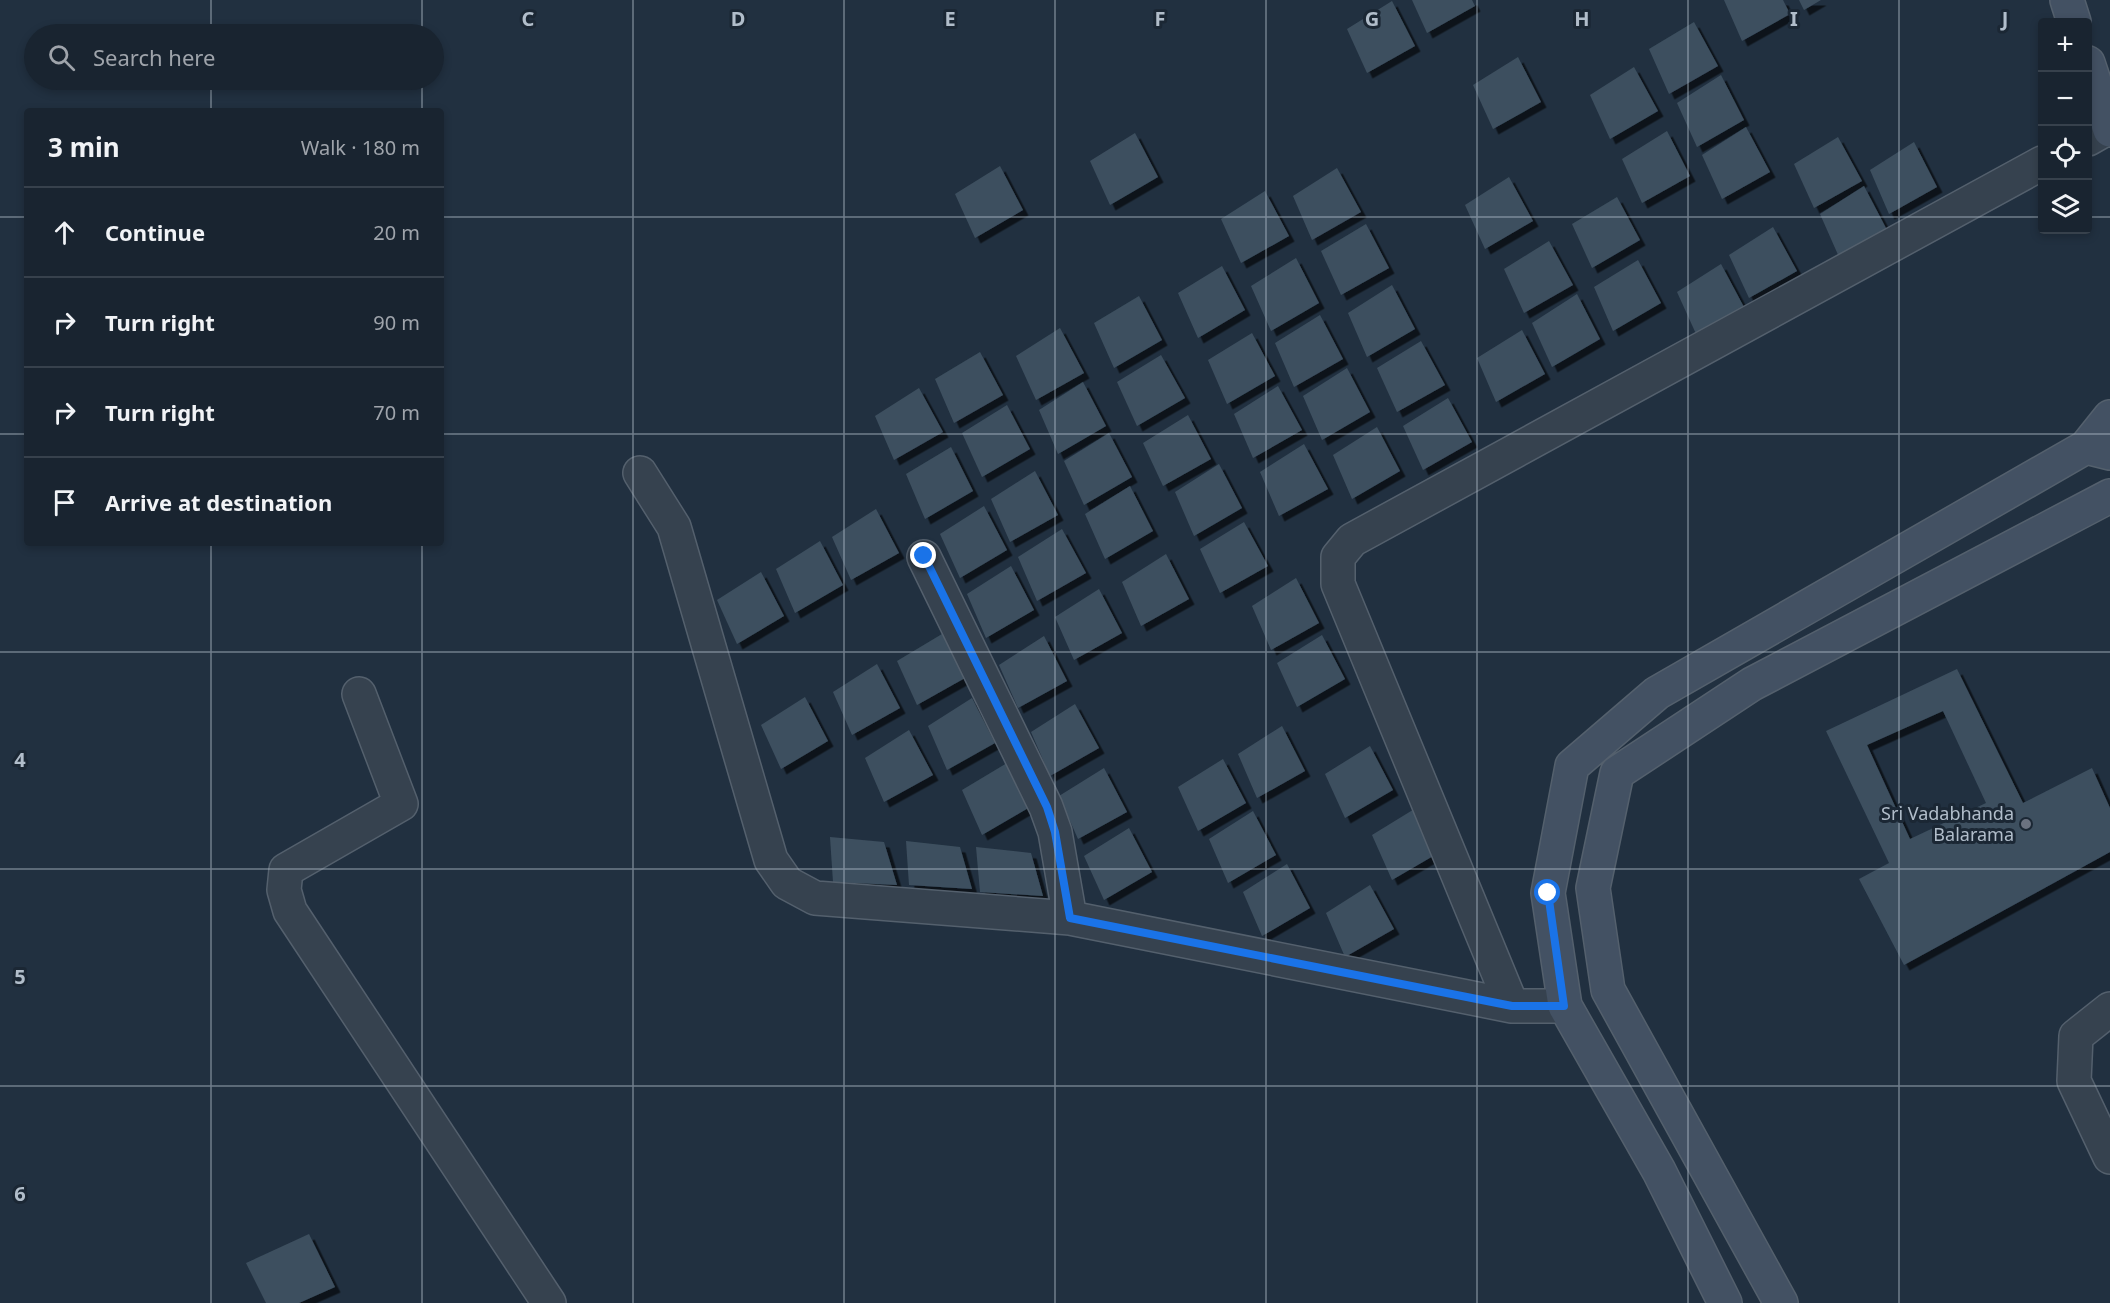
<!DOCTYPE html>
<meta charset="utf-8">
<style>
body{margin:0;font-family:"Noto Sans",sans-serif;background:#222c38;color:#f1f3f6}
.controls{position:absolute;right:18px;top:18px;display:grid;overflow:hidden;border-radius:6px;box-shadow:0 3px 9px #0003}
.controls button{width:54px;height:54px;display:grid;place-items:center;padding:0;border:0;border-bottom:2px solid #37414c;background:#192430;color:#f1f3f6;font:30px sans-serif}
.stop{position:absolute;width:18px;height:18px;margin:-14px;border:4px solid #1a73e8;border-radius:50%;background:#fff}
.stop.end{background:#1a73e8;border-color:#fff;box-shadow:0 2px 6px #0008}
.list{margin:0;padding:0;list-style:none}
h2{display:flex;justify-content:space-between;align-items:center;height:78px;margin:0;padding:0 24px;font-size:26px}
h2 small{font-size:20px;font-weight:400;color:#9fa4ab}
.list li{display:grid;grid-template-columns:39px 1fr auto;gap:18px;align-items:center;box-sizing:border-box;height:90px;padding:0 24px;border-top:2px solid #37414c}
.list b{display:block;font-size:22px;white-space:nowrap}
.list em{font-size:20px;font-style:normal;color:#9fa4ab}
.icon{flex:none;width:33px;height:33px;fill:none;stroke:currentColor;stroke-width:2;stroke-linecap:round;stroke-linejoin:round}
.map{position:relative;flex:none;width:2110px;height:1303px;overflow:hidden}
.search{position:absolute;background:#192430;box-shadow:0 3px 9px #0003;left:24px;top:24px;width:420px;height:66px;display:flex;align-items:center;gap:15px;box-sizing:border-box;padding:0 21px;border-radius:33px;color:#9fa4ab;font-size:22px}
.panel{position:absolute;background:#192430;box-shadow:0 3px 9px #0003;left:24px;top:108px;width:420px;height:438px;border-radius:6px}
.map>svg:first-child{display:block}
</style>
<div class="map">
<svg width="2110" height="1303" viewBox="0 0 2110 1303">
<defs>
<filter id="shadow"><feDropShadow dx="5.5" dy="5.5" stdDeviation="0" flood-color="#0009"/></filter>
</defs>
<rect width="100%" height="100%" fill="#213040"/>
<path fill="#3d4f5f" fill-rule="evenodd" filter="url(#shadow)" d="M 1412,0 L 1472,0 L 1475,6 L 1427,33 Z
M 1724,0 L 1783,0 L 1790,14 L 1742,41 Z
M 1799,0 L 1821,0 L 1804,10 Z
M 1392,1 L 1415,46 L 1367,73 L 1347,29 Z
M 1694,22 L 1718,66 L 1669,94 L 1649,49 Z
M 1518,57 L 1541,102 L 1493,129 L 1473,85 Z
M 1634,67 L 1658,111 L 1610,139 L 1590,95 Z
M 1721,75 L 1744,120 L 1697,147 L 1677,103 Z
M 1746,127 L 1770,172 L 1722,199 L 1702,155 Z
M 1667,131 L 1690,176 L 1642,203 L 1622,159 Z
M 1135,133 L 1158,177 L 1110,205 L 1090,161 Z
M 1838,137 L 1862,181 L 1814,208 L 1794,164 Z
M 1914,142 L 1937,187 L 1889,214 L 1870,170 Z
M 1000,166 L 1023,210 L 975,238 L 955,194 Z
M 1337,168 L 1361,212 L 1312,240 L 1293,196 Z
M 1509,177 L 1533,221 L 1485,249 L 1465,205 Z
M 1864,186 L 1887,230 L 1839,257 L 1820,214 Z
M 1265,191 L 1289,236 L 1241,263 L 1221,219 Z
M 1617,197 L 1640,240 L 1592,268 L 1572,224 Z
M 1366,224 L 1389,268 L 1341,295 L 1321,251 Z
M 1773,227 L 1797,271 L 1749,298 L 1729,255 Z
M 1549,241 L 1573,285 L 1524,313 L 1504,269 Z
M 1296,258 L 1319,303 L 1271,331 L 1251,286 Z
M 1638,260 L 1661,303 L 1613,331 L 1594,287 Z
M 1721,264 L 1745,309 L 1697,336 L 1677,292 Z
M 1222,266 L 1245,310 L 1198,338 L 1178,293 Z
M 1392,285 L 1415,329 L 1367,357 L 1348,313 Z
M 1577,294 L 1600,339 L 1552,367 L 1532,323 Z
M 1139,296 L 1162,340 L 1114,368 L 1094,323 Z
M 1320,315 L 1343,359 L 1294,387 L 1275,343 Z
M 1060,328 L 1084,373 L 1036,400 L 1016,356 Z
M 1522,330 L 1545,374 L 1496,402 L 1477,358 Z
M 1252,333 L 1275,376 L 1227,404 L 1208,360 Z
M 1421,341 L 1445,385 L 1397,412 L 1377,368 Z
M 980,352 L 1003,395 L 954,423 L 935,379 Z
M 1161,355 L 1185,398 L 1137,426 L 1117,382 Z
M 1347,368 L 1370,412 L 1322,440 L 1303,396 Z
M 1083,382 L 1106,426 L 1058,454 L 1039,410 Z
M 1278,386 L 1302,430 L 1253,458 L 1234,414 Z
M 919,388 L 943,432 L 894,460 L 875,416 Z
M 1448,398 L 1472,442 L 1423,470 L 1403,426 Z
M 1007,405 L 1030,449 L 982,477 L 962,433 Z
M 1188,415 L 1211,459 L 1163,486 L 1143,443 Z
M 1377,427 L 1400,471 L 1352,499 L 1333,455 Z
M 1109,433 L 1132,477 L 1084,505 L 1064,461 Z
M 1304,444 L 1328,489 L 1279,516 L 1260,472 Z
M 951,447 L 973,491 L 925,519 L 906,474 Z
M 1219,464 L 1242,508 L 1194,536 L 1175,492 Z
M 1035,471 L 1058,515 L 1010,542 L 991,499 Z
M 1130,486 L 1153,531 L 1105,559 L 1085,514 Z
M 984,506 L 1007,550 L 960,578 L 940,534 Z
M 876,509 L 899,553 L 851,580 L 832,537 Z
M 1244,522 L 1268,566 L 1220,593 L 1200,549 Z
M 1062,529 L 1086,573 L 1037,601 L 1018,557 Z
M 820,541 L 843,585 L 795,613 L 776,569 Z
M 1166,554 L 1189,599 L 1141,626 L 1122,582 Z
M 1011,566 L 1034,610 L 986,638 L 967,594 Z
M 761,572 L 784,616 L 737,644 L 717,600 Z
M 1296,578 L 1319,623 L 1271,650 L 1252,606 Z
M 1099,589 L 1122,633 L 1074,660 L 1055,617 Z
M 942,634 L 965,678 L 917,705 L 897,661 Z
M 1322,635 L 1345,679 L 1297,707 L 1277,663 Z
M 1044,636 L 1067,681 L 1018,708 L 999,665 Z
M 877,664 L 900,708 L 852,735 L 833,692 Z
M 1957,669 L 2023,803 L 2092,768 L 2110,808 L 2110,852 L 1904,965 L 1859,879 L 1889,863 L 1826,731 ZM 1943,711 L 1986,803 L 1910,839 L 1867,745 Z
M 805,697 L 828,741 L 781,769 L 761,725 Z
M 972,698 L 995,743 L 947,770 L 928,726 Z
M 1075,704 L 1099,748 L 1050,776 L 1031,732 Z
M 1282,726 L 1305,771 L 1257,798 L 1238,754 Z
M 909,730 L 933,775 L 884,802 L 865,758 Z
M 1370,746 L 1393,790 L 1345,818 L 1325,774 Z
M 1223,759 L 1246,803 L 1198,831 L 1178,787 Z
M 1007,763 L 1030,807 L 982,835 L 962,790 Z
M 1104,768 L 1127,812 L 1078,839 L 1059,796 Z
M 1416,808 L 1440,852 L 1392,880 L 1372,835 Z
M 1253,811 L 1276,855 L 1228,883 L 1209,839 Z
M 1129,828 L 1152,872 L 1104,900 L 1084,856 Z
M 830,837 L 884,842 L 897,885 L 833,882 Z
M 906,841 L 960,847 L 972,889 L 909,885 Z
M 976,847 L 1031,853 L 1043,896 L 980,892 Z
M 1287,864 L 1310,908 L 1262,936 L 1243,892 Z
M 1370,885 L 1394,929 L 1345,957 L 1326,913 Z
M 309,1234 L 335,1287 L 299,1303 L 266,1303 L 246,1263 Z"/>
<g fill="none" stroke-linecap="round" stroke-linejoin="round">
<g stroke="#54606d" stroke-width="36">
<path id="street" d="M 2088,139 L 2109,127
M 640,473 L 674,527 L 771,860 L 787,883 L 815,898 L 1070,918 L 1512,1006 L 1565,1006
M 924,557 L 1046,807 L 1055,832 L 1070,918
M 359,694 L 401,804 L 286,870 L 284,890 L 290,911 L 549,1303
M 1512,1006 L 1338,584 L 1338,557 L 1352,540 L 2042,163
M 2110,1009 L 2076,1036 L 2074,1081 L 2110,1157"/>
</g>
<g stroke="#54606d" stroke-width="36">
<path id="secondary" d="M 2067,0 L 2074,22
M 2088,63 L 2110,130
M 2086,447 L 2110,417
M 1725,1303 L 1659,1171 L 1565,1006 L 1548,893 L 1572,766 L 1657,693 L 2086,447 L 2110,453
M 1781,1303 L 1608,990 L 1593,888 L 1617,773 L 1752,684 L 2110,496"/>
</g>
<use href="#street" stroke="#36424f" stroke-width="33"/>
<use href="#secondary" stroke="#435163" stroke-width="33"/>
</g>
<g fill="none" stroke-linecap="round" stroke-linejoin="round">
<path stroke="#1a73e8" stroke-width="8" d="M 924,556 L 1047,807 L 1055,832 L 1070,918 L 1512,1006 L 1564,1006 L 1548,893"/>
</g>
<path fill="none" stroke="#b1bdca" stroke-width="1.5" stroke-opacity="0.55" d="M 211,0 L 211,34M 422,0 L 422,34M 633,0 L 633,1303M 844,0 L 844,1303M 1055,0 L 1055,1303M 1266,0 L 1266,1303M 1477,0 L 1477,1303M 1688,0 L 1688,1303M 1899,0 L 1899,1303M 211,80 L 211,111M 422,80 L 422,111M 0,217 L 27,217M 441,217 L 2042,217M 2088,217 L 2110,217M 0,434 L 27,434M 441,434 L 2110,434M 211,543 L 211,1303M 422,543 L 422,1303M 0,652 L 2110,652M 0,869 L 2110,869M 0,1086 L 2110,1086"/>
<circle fill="#6b7280" stroke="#1b2734" stroke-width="2" cx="2026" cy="824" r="6"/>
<g text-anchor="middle" stroke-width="6" stroke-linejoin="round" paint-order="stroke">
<g font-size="18" fill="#b1bdca" stroke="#1b2734" text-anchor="end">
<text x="2014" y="820">Sri Vadabhanda<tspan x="2014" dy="21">Balarama</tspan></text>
</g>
</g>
<g font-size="20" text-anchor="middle" font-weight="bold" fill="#b1bdca" stroke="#1b2734" stroke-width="6" stroke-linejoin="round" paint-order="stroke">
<text x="528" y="26">C</text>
<text x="738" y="26">D</text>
<text x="950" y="26">E</text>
<text x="1160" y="26">F</text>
<text x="1372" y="26">G</text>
<text x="1582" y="26">H</text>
<text x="1794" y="26">I</text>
<text x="2005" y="26">J</text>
<text x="20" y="767">4</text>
<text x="20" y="984">5</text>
<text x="20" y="1201">6</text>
</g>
</svg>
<div class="controls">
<button>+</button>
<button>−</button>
<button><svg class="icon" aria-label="locate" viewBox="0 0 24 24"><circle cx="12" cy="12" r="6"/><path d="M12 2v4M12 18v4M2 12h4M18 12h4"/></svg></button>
<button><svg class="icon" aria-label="layers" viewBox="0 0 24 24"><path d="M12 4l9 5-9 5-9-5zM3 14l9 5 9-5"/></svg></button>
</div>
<div class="stop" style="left:1548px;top:893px"></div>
<div class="stop end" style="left:924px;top:556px"></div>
<div class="search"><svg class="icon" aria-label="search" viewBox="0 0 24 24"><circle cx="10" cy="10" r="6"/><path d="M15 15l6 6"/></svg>Search here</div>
<section class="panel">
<h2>3 min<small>Walk · 180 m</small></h2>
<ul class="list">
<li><svg class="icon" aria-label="ahead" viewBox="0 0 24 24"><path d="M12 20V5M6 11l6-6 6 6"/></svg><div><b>Continue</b></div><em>20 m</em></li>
<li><svg class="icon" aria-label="right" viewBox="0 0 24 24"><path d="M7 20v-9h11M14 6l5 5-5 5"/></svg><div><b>Turn right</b></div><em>90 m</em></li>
<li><svg class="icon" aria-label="right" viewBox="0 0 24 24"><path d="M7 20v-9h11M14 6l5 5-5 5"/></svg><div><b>Turn right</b></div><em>70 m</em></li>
<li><svg class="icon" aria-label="arrive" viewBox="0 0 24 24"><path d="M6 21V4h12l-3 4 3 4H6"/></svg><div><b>Arrive at destination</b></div></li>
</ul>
</section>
</div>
